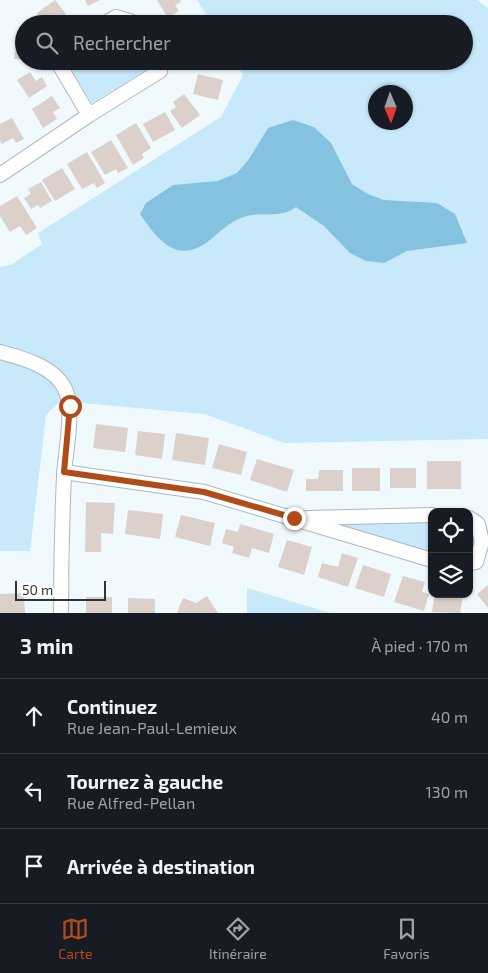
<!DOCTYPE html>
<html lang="fr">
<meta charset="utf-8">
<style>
body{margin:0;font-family:"Exo 2",sans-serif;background:#242831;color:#f1f3f6}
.controls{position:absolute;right:15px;bottom:15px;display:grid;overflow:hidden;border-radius:10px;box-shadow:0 1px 4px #0004}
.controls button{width:45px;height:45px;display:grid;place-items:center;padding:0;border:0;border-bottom:1px solid #363941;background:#171b24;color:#f1f3f6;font:25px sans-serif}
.compass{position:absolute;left:368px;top:85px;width:45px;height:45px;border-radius:50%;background:#171b24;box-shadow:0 1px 4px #0004;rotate:178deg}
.scale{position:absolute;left:15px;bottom:12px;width:91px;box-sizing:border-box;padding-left:5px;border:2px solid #2e3335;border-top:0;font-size:14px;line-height:18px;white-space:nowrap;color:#2e3335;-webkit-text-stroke:4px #fff;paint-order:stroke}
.stop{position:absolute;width:15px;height:15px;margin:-11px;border:4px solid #b04c1a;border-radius:50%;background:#fff}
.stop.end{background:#b04c1a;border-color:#fff;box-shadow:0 1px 5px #0008}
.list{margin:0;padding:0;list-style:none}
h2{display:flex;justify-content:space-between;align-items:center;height:65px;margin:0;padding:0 20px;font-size:21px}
h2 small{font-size:16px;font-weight:400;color:#9ea1a6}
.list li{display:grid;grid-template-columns:32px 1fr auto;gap:15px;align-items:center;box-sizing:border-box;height:75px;padding:0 20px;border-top:1px solid #363941}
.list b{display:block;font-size:19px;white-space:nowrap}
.list p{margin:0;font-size:16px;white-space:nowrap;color:#9ea1a6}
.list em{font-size:16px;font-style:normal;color:#9ea1a6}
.icon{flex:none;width:28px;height:28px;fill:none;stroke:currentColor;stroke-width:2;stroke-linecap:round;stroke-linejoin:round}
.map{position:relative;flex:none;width:488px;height:613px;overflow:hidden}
.search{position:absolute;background:#171b24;box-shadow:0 1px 4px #0004;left:15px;right:15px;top:15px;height:55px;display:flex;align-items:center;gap:12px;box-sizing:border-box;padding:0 18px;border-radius:28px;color:#9ea1a6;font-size:19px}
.sheet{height:290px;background:#171b24}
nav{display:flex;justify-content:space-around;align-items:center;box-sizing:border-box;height:70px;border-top:1px solid #363941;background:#171b24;font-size:14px;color:#9ea1a6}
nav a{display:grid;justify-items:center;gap:2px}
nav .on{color:#b04c1a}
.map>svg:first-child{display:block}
</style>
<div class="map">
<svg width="488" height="613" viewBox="0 0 488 613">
<rect width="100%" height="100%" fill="#f0fafe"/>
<path fill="#c7e9fa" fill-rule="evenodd" d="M 197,0 L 477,0 L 488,8 L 488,439 L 285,443 L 204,414 L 60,401 L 46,415 L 30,551 L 0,551 L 0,267 L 11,265 L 42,244 L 38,233 L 221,117 L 243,75 L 235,61 L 464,61 L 464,24 L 212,24 ZM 376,92 L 406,92 L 406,122 L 376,122 Z
M 68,61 L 143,61 L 148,69 L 92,103 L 69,66 Z
M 432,515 L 432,560 L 294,518 Z
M 469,518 L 482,542 L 469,563 Z
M 247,588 L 330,613 L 247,613 Z"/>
<path fill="#85c2e0" d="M 293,120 L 314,127 L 331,143 L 352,184 L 368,194 L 384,200 L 437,203 L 455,214 L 467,243 L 407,251 L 384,263 L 366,261 L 350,253 L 324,226 L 296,207 C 280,220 258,210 241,218 C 228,223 220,232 210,240 C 177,266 158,240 140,214 L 146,203 L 173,185 L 218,181 L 237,173 L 249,159 L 268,128 Z"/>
<path fill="#dcd0cb" d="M 55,0 L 66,14 L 53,24 L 45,24 L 37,13 Z
M 85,0 L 100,0 L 88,6 Z
M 157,0 L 180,0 L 181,2 L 175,5 L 179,11 L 168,18 Z
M 190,15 L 195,24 L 173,24 Z
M 17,38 L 24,38 L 24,60 L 14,59 Z
M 187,61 L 212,61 L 212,62 L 189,68 Z
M 30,72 L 36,81 L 42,77 L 47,86 L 29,98 L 17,80 Z
M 198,74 L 223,80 L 218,100 L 193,94 Z
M 184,94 L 200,115 L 182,128 L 170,111 L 176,107 L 173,102 Z
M 52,96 L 60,108 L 53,112 L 57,119 L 43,128 L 32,109 Z
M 165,112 L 175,130 L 153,142 L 143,124 Z
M 12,118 L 24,139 L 16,143 L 13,138 L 2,144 L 0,141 L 0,124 Z
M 136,123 L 151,148 L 142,154 L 144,158 L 133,165 L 116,135 Z
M 111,140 L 128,168 L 118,173 L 116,169 L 105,175 L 91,152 Z
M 87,152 L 105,183 L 97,188 L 94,183 L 82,189 L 67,164 Z
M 62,168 L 75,189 L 55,201 L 42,180 Z
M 41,182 L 52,201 L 40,208 L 38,205 L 31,209 L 24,198 L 31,194 L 28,189 Z
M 17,196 L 37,228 L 26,235 L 20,226 L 10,232 L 0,216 L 0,206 Z
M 96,424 L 128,428 L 125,452 L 93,448 Z
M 138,431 L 165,434 L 162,459 L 135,455 Z
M 176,433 L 209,438 L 205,465 L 172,460 Z
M 219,444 L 247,452 L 241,475 L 212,468 Z
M 257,459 L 294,470 L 287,492 L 250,480 Z
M 427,461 L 461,461 L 461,489 L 427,489 Z
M 352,468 L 380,468 L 380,491 L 352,491 Z
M 390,468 L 416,468 L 416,488 L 390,488 Z
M 319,470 L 343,470 L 343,491 L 306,491 L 306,479 L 318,479 Z
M 86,502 L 115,503 L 113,534 L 101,533 L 101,552 L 85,552 Z
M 128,510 L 163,514 L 160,539 L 125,534 Z
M 181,515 L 215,523 L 210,546 L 175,537 Z
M 240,524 L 274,534 L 269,553 L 252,548 L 249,558 L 232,553 L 234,547 L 222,543 L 226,529 L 238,532 Z
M 287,540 L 312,547 L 304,575 L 278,567 Z
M 342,553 L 358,558 L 348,587 L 318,577 L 322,563 L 338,567 Z
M 363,565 L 391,574 L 384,597 L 355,588 Z
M 403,576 L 425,582 L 422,592 L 429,594 L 424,611 L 394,602 Z
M 488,585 L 488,608 L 477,594 Z
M 24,593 L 25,613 L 0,613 L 0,594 Z
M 435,594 L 463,596 L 460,613 L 432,612 Z
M 207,596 L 218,613 L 177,613 L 183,598 L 196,603 Z
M 86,597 L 112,597 L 112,613 L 86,613 Z
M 128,598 L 155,599 L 155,613 L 128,613 Z"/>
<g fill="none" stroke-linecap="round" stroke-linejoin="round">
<g stroke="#adb8be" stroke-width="16">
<path id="minor" d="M 104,24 L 116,17 L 130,21 L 131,24
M 60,61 L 60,66 L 89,115
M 0,175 L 89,115 L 160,71 L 154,61
M 0,352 C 22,358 54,366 65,389 C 75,410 65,452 64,476 C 62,521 61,567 61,613
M 64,472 L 204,492 L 432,560
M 307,518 L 432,515
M 469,518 L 478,524 L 482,542 L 476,562 L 469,563"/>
</g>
<use href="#minor" stroke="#fff" stroke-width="14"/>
</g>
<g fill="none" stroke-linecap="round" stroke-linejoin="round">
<path stroke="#b04c1a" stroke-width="6" d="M 70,406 L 64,472 L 204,492 L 294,518"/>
</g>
</svg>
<div class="controls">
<button><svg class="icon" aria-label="locate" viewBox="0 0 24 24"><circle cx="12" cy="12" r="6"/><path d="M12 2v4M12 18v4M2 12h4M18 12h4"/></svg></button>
<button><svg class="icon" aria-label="layers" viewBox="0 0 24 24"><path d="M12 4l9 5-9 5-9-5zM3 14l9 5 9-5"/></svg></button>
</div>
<svg class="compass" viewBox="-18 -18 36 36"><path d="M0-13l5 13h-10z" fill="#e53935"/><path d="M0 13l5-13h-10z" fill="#9ea1a6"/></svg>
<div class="scale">50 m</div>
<div class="stop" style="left:70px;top:406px"></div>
<div class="stop end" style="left:294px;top:518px"></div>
<div class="search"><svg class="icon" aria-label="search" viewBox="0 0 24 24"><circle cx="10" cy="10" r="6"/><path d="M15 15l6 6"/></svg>Rechercher</div>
</div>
<section class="sheet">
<h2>3 min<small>À pied · 170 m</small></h2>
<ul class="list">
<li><svg class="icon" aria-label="ahead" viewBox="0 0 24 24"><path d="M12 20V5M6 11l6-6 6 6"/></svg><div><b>Continuez</b><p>Rue Jean-Paul-Lemieux</p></div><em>40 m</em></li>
<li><svg class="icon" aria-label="left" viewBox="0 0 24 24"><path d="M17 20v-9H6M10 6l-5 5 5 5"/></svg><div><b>Tournez à gauche</b><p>Rue Alfred-Pellan</p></div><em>130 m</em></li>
<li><svg class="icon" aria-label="arrive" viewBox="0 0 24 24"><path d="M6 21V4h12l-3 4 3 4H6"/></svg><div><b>Arrivée à destination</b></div></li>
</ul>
</section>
<nav>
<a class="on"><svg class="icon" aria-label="map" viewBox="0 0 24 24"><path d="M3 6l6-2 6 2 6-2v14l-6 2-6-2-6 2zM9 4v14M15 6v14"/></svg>Carte</a>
<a><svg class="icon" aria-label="directions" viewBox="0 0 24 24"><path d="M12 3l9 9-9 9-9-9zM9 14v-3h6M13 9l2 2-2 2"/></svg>Itinéraire</a>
<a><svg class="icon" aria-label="saved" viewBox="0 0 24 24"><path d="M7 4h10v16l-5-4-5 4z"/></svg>Favoris</a>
</nav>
